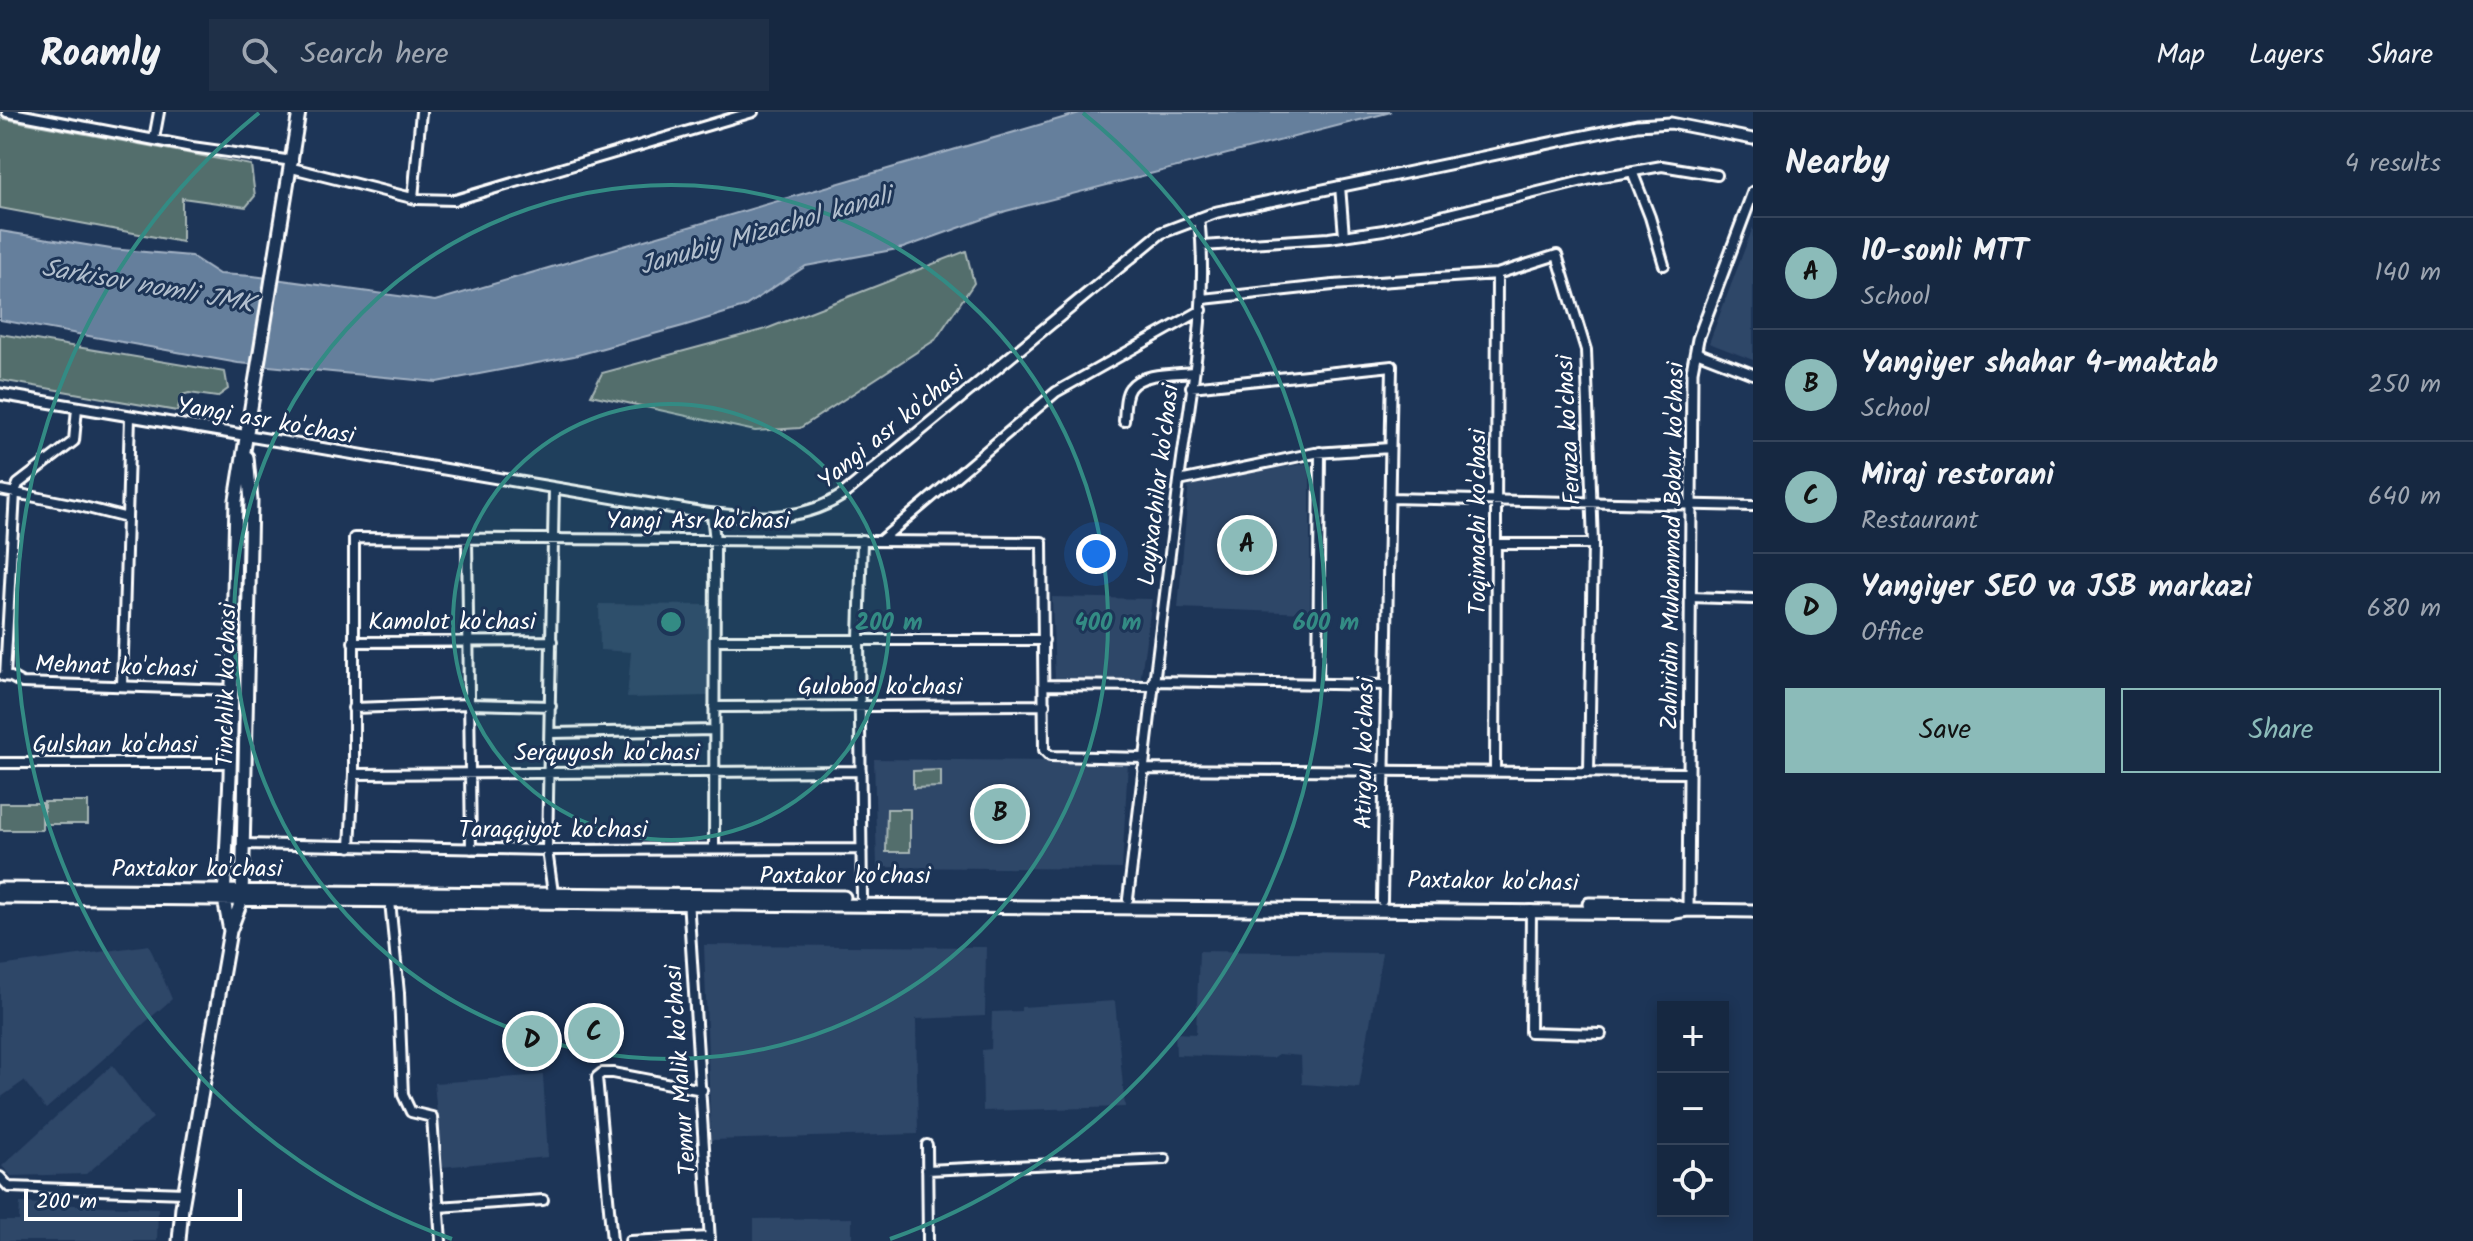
<!DOCTYPE html>
<meta charset="utf-8">
<style>
body{margin:0;font-family:Kalam,sans-serif;background:#1f3048;color:#f1f3f6}
.controls{position:absolute;right:24px;bottom:24px;display:grid;overflow:hidden;border-radius:0px;box-shadow:0 4px 12px #0003}
.controls button{width:72px;height:72px;display:grid;place-items:center;padding:0;border:0;border-bottom:2px solid #35445a;background:#162841;color:#f1f3f6;font:40px sans-serif}
.scale{position:absolute;left:24px;bottom:20px;width:218px;box-sizing:border-box;padding-left:8px;border:4px solid #fff;border-top:0;font-size:22px;line-height:28px;white-space:nowrap;color:#fff;-webkit-text-stroke:6px #1d3557;paint-order:stroke}
.you{position:absolute;left:1096px;top:442px;width:28px;height:28px;margin:-20px;border:6px solid #fff;border-radius:50%;background:#1a73e8;box-shadow:0 0 0 12px #1a73e833}
.badge{display:grid;place-items:center;width:52px;height:52px;border-radius:50%;background:#8bbbb9;color:#111;font-size:26px;font-weight:700}
.pin{position:absolute;translate:-50% -50%;border:4px solid #fff;box-shadow:0 2px 8px #0006}
.list{margin:0;padding:0;list-style:none}
h2{display:flex;justify-content:space-between;align-items:center;height:104px;margin:0;padding:0 32px;font-size:34px}
h2 small{font-size:26px;font-weight:400;color:#9ea6b1}
.list li{display:grid;grid-template-columns:52px 1fr auto;gap:24px;align-items:center;box-sizing:border-box;height:112px;padding:0 32px;border-top:2px solid #35445a}
.list b{display:block;font-size:30px;white-space:nowrap}
.list p{margin:0;font-size:26px;white-space:nowrap;color:#9ea6b1}
.list em{font-size:26px;font-style:normal;color:#9ea6b1}
.actions{display:flex;gap:16px;padding:24px 32px}
.actions a{flex:1;padding:18px 0;border:2px solid #8bbbb9;border-radius:0px;text-align:center;font-size:28px;color:#8bbbb9}
.actions .main{background:#8bbbb9;color:#111}
.icon{flex:none;width:44px;height:44px;fill:none;stroke:currentColor;stroke-width:2;stroke-linecap:round;stroke-linejoin:round}
.map{position:relative;flex:none;width:1753px;height:1129px;overflow:hidden}
header{display:flex;align-items:center;gap:48px;box-sizing:border-box;height:112px;padding:0 40px;background:#162841;border-bottom:2px solid #35445a}
header strong{font-size:38px}
nav{display:flex;gap:44px;margin-inline-start:auto;font-size:28px}
.search{width:560px;height:72px;background:#1f3048;display:flex;align-items:center;gap:20px;box-sizing:border-box;padding:0 28px;border-radius:0px;color:#9ea6b1;font-size:30px}
main{display:flex}
aside{flex:1;background:#162841}
.map>svg:first-child{display:block}
</style>
<header>
<strong>Roamly</strong>
<div class="search"><svg class="icon" aria-label="search" viewBox="0 0 24 24"><circle cx="10" cy="10" r="6"/><path d="M15 15l6 6"/></svg>Search here</div>
<nav><a>Map</a><a>Layers</a><a>Share</a></nav>
</header>
<main>
<div class="map">
<svg width="1753" height="1129" viewBox="0 0 1753 1129">
<rect width="100%" height="100%" fill="#1d3557"/>
<filter id="ink" filterUnits="userSpaceOnUse"><feTurbulence type="fractalNoise" baseFrequency=".0125" numOctaves="2"/><feDisplacementMap in="SourceGraphic" scale="16" xChannelSelector="R" yChannelSelector="G"/><feConvolveMatrix kernelMatrix="1 2 1 2 8 2 1 2 1" color-interpolation-filters="sRGB"/></filter>
<g filter="url(#ink)">
<path fill="#2e4668" d="M 1753,115 L 1753,248 L 1709,231 Z
M 1310,351 L 1310,501 L 1178,496 L 1189,370 Z
M 1052,485 L 1152,487 L 1140,570 L 1055,568 Z
M 599,492 L 710,493 L 708,584 L 627,586 L 631,540 L 600,538 Z
M 874,647 L 1128,650 L 1122,757 L 877,755 Z
M 149,833 L 172,887 L 46,997 L 24,969 L 0,986 L 0,854 Z
M 704,833 L 986,835 L 985,904 L 916,907 L 918,1022 L 711,1028 Z
M 1199,839 L 1382,841 L 1359,976 L 1302,972 L 1301,944 L 1279,942 L 1273,946 L 1176,943 L 1175,921 L 1196,922 Z
M 1115,889 L 1125,995 L 983,999 L 982,938 L 991,937 L 992,900 L 1021,899 L 1021,895 Z
M 112,953 L 153,1006 L 86,1062 L 11,1064 L 2,1054 Z
M 543,963 L 548,1045 L 442,1055 L 434,971 Z
M 20,1091 L 158,1096 L 157,1129 L 0,1129 L 0,1109 L 19,1109 Z
M 852,1106 L 852,1129 L 754,1129 L 754,1107 Z"/>
<path fill="#526e6c" stroke="#a8b6b6" stroke-width="2" d="M 0,6 L 251,53 L 255,84 L 246,95 L 182,86 L 182,130 L 0,96 Z
M 966,139 L 974,171 L 935,228 L 800,316 L 755,319 L 591,283 L 602,261 L 766,217 Z
M 0,222 L 225,260 L 228,277 L 217,285 L 189,281 L 182,283 L 177,299 L 0,268 Z
M 246,389 L 237,757 L 232,758 L 240,390 Z
M 941,658 L 941,675 L 913,676 L 913,659 Z
M 44,690 L 88,690 L 88,712 L 44,712 Z
M 0,691 L 42,691 L 42,718 L 0,718 Z
M 887,697 L 910,697 L 910,740 L 886,740 Z"/>
<path fill="#657f9c" stroke="#a3b2c4" stroke-width="2" d="M 1083,0 L 1391,0 L 1006,99 L 903,136 L 806,154 L 744,195 L 683,214 L 574,244 L 437,270 L 238,251 L 0,208 L 0,119 L 111,137 L 191,144 L 219,162 L 253,164 L 435,189 Z"/>
<g fill="none" stroke-linecap="round" stroke-linejoin="round">
<g stroke="#fff" stroke-width="14">
<path id="minor" d="M 7,0 L 192,35 L 293,49
M 154,27 L 159,0
M 292,56 L 416,87 L 455,88 L 753,0
M 1632,59 L 1650,105 L 1664,153
M 1340,74 L 1344,124
M 413,86 L 421,0
M 1202,134 L 1329,126 L 1384,118 L 1595,66 L 1662,54 L 1717,63
M 1203,187 L 1333,173 L 1497,162 L 1557,143 L 1586,238 L 1593,432 L 1589,659
M 1696,240 L 1753,262
M 1191,275 L 1392,254 L 1382,789
M 1124,309 C 1125,299 1124,284 1130,276 C 1141,260 1176,262 1193,260
M 1179,369 L 1315,341 L 1390,336
M 0,378 L 76,393 L 127,406
M 1389,386 L 1753,394
M 712,402 L 715,429 L 714,736
M 467,427 L 471,737
M 881,428 L 1056,280 L 1202,198
M 1497,432 L 1593,432
M 1690,485 L 1753,487
M 715,528 L 1044,528
M 353,530 L 552,529
M 3,564 L 11,565 L 22,571 L 232,578
M 5,564 L 15,380 L 18,372 L 74,329 L 77,296
M 1153,569 L 1386,573
M 1318,572 L 1320,340
M 1045,573 L 1153,574
M 122,574 L 130,305
M 714,595 L 1045,593
M 353,596 L 469,592 L 551,594
M 551,621 L 714,618
M 0,651 L 230,651
M 1143,657 L 1688,661
M 1495,658 L 1497,162
M 354,662 L 861,659
M 244,732 L 547,738 L 862,737
M 350,735 L 354,662 L 354,426 L 1042,430 L 1044,638 L 1050,644 L 1145,646
M 553,781 L 547,738 L 554,376
M 862,785 L 859,526 L 862,428
M 688,787 L 710,1129
M 1128,787 C 1145,650 1160,514 1178,377 C 1189,287 1210,197 1199,106
M 390,789 L 399,881 L 403,983 L 411,1000 L 432,1005 L 441,1129
M 1531,798 L 1530,920 L 1601,922
M 927,1033 L 928,1129
M 927,1058 L 1165,1047
M 0,1065 L 9,1075 L 185,1081
M 438,1095 L 543,1088
M 612,1129 L 597,965 L 602,961 L 613,961 L 702,978
M 630,1129 L 710,1125"/>
</g>
<g stroke="#fff" stroke-width="15">
<path id="tertiary" d="M 0,282 L 698,400 C 747,406 798,412 841,384 L 1161,121 L 1217,100 L 1637,13 L 1671,11 L 1753,27
M 1688,798 L 1692,259 L 1698,227 L 1753,80"/>
</g>
<g stroke="#fff" stroke-width="17">
<path id="secondary" d="M 0,777 L 844,785
M 0,785 L 1669,801 L 1688,798 L 1753,799
M 1589,792 L 1669,793 L 1687,798
M 230,819 L 224,787 L 230,664 L 236,388 L 299,0
M 179,1129 L 182,1095 L 230,819 L 242,787 L 251,389 L 247,345"/>
</g>
<use href="#minor" stroke="#1d3557" stroke-width="8"/>
<use href="#tertiary" stroke="#1d3557" stroke-width="9"/>
<use href="#secondary" stroke="#1d3557" stroke-width="11"/>
</g>
</g>
<circle cx="671" cy="510" r="218" fill="#338b84" fill-opacity=".12"/>
<g fill="none" stroke="#338b84" stroke-width="4">
<circle cx="671" cy="510" r="218"/>
<circle cx="671" cy="510" r="437"/>
<path d="M452 1127A655 655 0 0 1 259 1M1083 1A655 655 0 0 1 890 1127"/>
</g>
<g text-anchor="middle" stroke-width="6" stroke-linejoin="round" paint-order="stroke">
<g font-size="24" fill="#fff" stroke="#1d3557">
<text transform="translate(266 308) rotate(10)" y="8">Yangi asr ko'chasi</text>
<text transform="translate(891 315) rotate(-39)" y="8">Yangi asr ko'chasi</text>
<text transform="translate(1568 318) rotate(-93)" y="8">Feruza ko'chasi</text>
<text transform="translate(1158 373) rotate(-83)" y="8">Loyixachilar ko'chasi</text>
<text x="698" y="416">Yangi Asr ko'chasi</text>
<text transform="translate(1477 410) rotate(-90)" y="8">Toqimachi ko'chasi</text>
<text transform="translate(1672 434) rotate(-89)" y="8">Zahiridin Muhammad Bobur ko'chasi</text>
<text x="452" y="517">Kamolot ko'chasi</text>
<text transform="translate(116 554) rotate(2)" y="8">Mehnat ko'chasi</text>
<text transform="translate(226 573) rotate(-89)" y="8">Tinchlik ko'chasi</text>
<text x="880" y="582">Gulobod ko'chasi</text>
<text x="115" y="640">Gulshan ko'chasi</text>
<text x="607" y="648">Serquyosh ko'chasi</text>
<text transform="translate(1364 641) rotate(-89)" y="8">Atirgul ko'chasi</text>
<text x="553" y="725">Taraqqiyot ko'chasi</text>
<text x="197" y="764">Paxtakor ko'chasi</text>
<text x="845" y="771">Paxtakor ko'chasi</text>
<text transform="translate(1493 769) rotate(1)" y="8">Paxtakor ko'chasi</text>
<text transform="translate(680 958) rotate(-94)" y="8">Temur Malik ko'chasi</text>
</g>
<g font-size="26" font-style="italic" fill="#b2bfce" stroke="#1d3557">
<text transform="translate(765 118) rotate(-16)" y="9">Janubiy Mizachol kanali</text>
<text transform="translate(148 173) rotate(10)" y="9">Sarkisov nomli JMK</text>
</g>
</g>
<circle cx="671" cy="510" r="12" fill="#338b84" stroke="#1d3557" stroke-width="4"/>
<g font-size="24" text-anchor="middle" font-weight="bold" fill="#338b84" stroke="#1d3557" stroke-width="6" stroke-linejoin="round" paint-order="stroke">
<text x="889" y="518">200 m</text>
<text x="1108" y="518">400 m</text>
<text x="1326" y="518">600 m</text>
</g>
</svg>
<div class="controls">
<button>+</button>
<button>−</button>
<button><svg class="icon" aria-label="locate" viewBox="0 0 24 24"><circle cx="12" cy="12" r="6"/><path d="M12 2v4M12 18v4M2 12h4M18 12h4"/></svg></button>
</div>
<div class="scale">200 m</div>
<div class="you"></div>
<div class="pin badge" style="left:1247px;top:433px">A</div>
<div class="pin badge" style="left:1000px;top:702px">B</div>
<div class="pin badge" style="left:594px;top:921px">C</div>
<div class="pin badge" style="left:532px;top:929px">D</div>
</div>
<aside>
<h2>Nearby<small>4 results</small></h2>
<ul class="list">
<li><span class="badge">A</span><div><b>10-sonli MTT</b><p>School</p></div><em>140 m</em></li>
<li><span class="badge">B</span><div><b>Yangiyer shahar 4-maktab</b><p>School</p></div><em>250 m</em></li>
<li><span class="badge">C</span><div><b>Miraj restorani</b><p>Restaurant</p></div><em>640 m</em></li>
<li><span class="badge">D</span><div><b>Yangiyer SEO va JSB markazi</b><p>Office</p></div><em>680 m</em></li>
</ul>
<div class="actions"><a class="main">Save</a><a>Share</a></div>
</aside>
</main>
